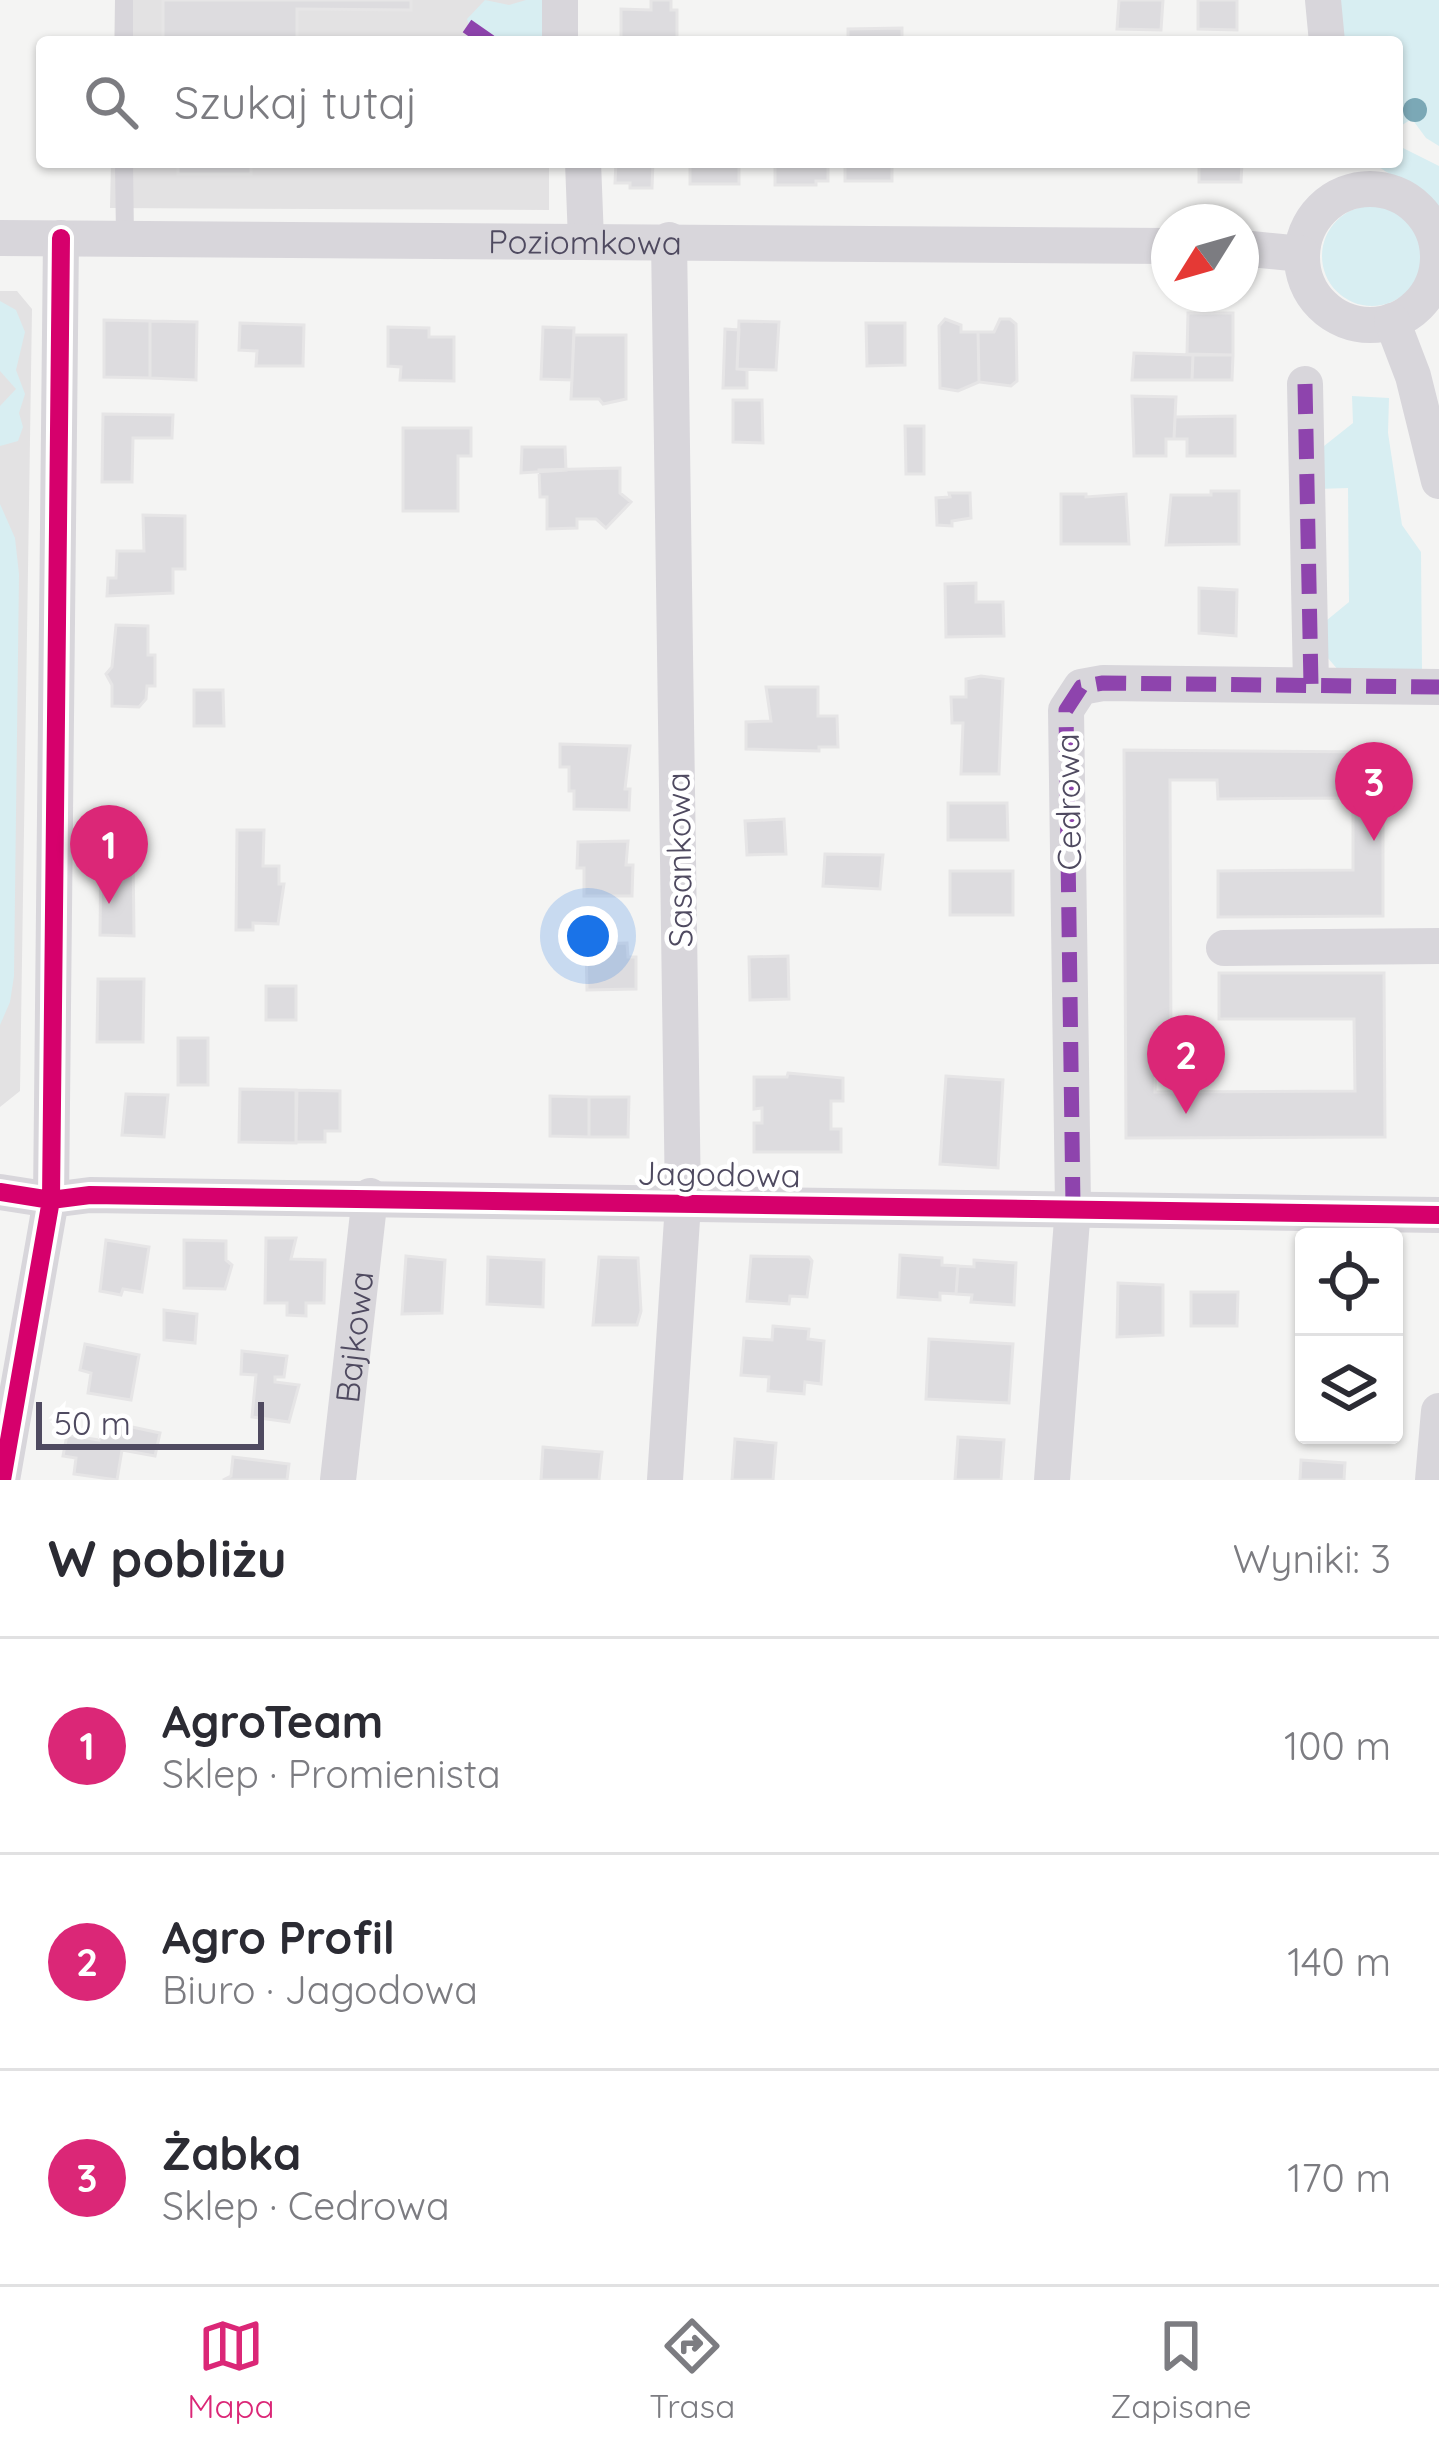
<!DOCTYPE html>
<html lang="pl">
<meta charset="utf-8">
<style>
body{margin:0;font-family:Quicksand,sans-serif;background:#f2f2f3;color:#2b2b33}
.controls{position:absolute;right:36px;bottom:36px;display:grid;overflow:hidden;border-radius:12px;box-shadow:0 3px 9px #0004}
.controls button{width:108px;height:108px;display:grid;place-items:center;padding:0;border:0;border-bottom:3px solid #e1e1e2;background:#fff;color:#2b2b33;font:60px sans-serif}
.compass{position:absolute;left:1151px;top:204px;width:108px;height:108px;border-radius:50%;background:#fff;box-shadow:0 3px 9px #0004;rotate:233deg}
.scale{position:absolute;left:36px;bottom:30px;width:228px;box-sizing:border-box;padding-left:12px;border:6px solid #4f4a60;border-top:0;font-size:33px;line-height:42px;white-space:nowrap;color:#4f4a60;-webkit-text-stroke:9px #fff;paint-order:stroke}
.you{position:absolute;left:588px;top:936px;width:42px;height:42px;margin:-30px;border:9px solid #fff;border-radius:50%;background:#1a73e8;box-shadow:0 0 0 18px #1a73e833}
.badge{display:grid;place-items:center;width:78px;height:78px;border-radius:50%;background:#db2777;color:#fff;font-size:39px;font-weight:700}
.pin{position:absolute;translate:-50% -99px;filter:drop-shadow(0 3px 6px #0008)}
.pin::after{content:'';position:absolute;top:63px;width:42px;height:36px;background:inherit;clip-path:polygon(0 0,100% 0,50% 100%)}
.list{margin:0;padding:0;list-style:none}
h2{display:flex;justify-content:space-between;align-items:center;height:156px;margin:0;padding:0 48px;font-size:51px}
h2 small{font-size:39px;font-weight:400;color:#7c7c81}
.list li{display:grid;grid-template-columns:78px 1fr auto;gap:36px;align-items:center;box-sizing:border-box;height:216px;padding:0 48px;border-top:3px solid #e1e1e2}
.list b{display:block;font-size:45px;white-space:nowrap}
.list p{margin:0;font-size:39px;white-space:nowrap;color:#7c7c81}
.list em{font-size:39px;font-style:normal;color:#7c7c81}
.icon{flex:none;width:66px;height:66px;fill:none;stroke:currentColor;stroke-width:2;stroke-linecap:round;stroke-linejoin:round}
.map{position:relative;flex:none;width:1439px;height:1480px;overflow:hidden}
.search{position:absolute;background:#fff;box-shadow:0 3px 9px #0004;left:36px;right:36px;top:36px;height:132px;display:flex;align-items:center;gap:30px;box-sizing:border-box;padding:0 42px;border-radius:12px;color:#7c7c81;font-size:45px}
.sheet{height:804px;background:#fff}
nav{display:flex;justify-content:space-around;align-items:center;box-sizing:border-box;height:168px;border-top:3px solid #e1e1e2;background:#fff;font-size:33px;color:#7c7c81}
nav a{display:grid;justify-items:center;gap:6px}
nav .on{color:#db2777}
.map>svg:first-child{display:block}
</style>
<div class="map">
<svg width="1439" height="1480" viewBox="0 0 1439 1480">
<rect width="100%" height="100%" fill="#f4f4f3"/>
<path fill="#e3e2e3" d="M 115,0 L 549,0 L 549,42 L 114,42 Z
M 111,162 L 549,162 L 549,210 L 110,208 Z
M 0,291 L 17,291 L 32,309 L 20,1091 L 0,1107 Z"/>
<path fill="#d8eef2" d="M 485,0 L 509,5 L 526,0 L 549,0 L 549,42 L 475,42 L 467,19 Z
M 1340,0 L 1439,0 L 1439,146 L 1426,138 L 1412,119 L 1397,128 L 1397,42 L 1343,42 Z
M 1397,145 L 1439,166 L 1439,207 C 1421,184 1394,181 1373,162 L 1397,162 Z
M1322 256a50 50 0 1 1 100 0a50 50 0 1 1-100 0Z
M 0,301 L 16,310 L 25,332 L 16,370 L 25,394 L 19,413 L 23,427 L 18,441 L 0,446 L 0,406 L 16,389 L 0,371 Z
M 1352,396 L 1389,398 L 1388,433 L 1402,525 L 1421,552 L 1422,670 L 1339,671 L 1321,650 L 1321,625 L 1349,602 L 1348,488 L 1317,489 L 1319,450 L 1353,423 Z
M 0,504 L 15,538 L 19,574 L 14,976 L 10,1002 L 0,1025 Z"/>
<path fill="#dddcdf" stroke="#e6e5e6" stroke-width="3" d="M 163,0 L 411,0 L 411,10 L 297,9 L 297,42 L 163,42 Z
M 651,0 L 671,0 L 671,10 L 677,10 L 677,41 L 621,40 L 621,9 L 651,10 Z
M 1119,0 L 1163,0 L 1161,30 L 1117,29 Z
M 1198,0 L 1237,0 L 1237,30 L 1198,29 Z
M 902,28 L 902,42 L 848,42 L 848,29 Z
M 178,162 L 251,162 L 251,174 L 178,174 Z
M 616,162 L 653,162 L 652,188 L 630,188 L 630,183 L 615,183 Z
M 690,162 L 739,162 L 739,184 L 690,184 Z
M 775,162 L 828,162 L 828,181 L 816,181 L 816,185 L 775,185 Z
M 845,162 L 892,162 L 892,181 L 845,181 Z
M 1199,162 L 1242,162 L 1241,182 L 1199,182 Z
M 1188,313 L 1233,313 L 1233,355 L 1187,354 Z
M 945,319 L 961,325 L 961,332 L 978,332 L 979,382 L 958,391 L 940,388 L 939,326 Z
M 1000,319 L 1010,319 L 1016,324 L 1017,381 L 1011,386 L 979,382 L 978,332 L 994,332 Z
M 104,320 L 150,321 L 150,378 L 104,377 Z
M 150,321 L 197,322 L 196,380 L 150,378 Z
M 739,321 L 779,322 L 776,370 L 737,369 Z
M 240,323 L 304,325 L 303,366 L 256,366 L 257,351 L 239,350 Z
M 866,323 L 905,323 L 905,365 L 867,366 Z
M 388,327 L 429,328 L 429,337 L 454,337 L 454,381 L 400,380 L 401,367 L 388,366 Z
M 543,327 L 574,328 L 572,380 L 541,379 Z
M 725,329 L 739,330 L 737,369 L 747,370 L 747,388 L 723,388 Z
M 574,335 L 626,335 L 626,399 L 603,404 L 599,399 L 571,399 Z
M 1134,353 L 1193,355 L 1192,380 L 1132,380 Z
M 1193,355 L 1233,355 L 1232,380 L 1192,380 Z
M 1132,396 L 1176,397 L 1174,439 L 1166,439 L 1166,456 L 1134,456 Z
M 733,400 L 762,400 L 763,443 L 733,442 Z
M 103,414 L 173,415 L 172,438 L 133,438 L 132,482 L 102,482 Z
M 1235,416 L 1235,456 L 1187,456 L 1187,439 L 1174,439 L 1175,417 Z
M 905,426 L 924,426 L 924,474 L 906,474 Z
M 403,428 L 471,428 L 471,456 L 458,456 L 458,511 L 403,511 Z
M 522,447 L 565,447 L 566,470 L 521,473 Z
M 620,468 L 620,493 L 631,502 L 606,528 L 596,519 L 577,519 L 577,528 L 547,529 L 547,497 L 540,497 L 539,470 Z
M 1211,491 L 1239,491 L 1239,544 L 1166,545 L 1171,495 L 1211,495 Z
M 949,493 L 970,493 L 971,518 L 952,521 L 952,526 L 937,525 L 936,498 L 950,497 Z
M 1061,494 L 1086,494 L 1086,497 L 1126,494 L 1129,544 L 1061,544 Z
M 143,515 L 185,516 L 185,569 L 173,569 L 173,593 L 107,596 L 108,578 L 116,578 L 117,551 L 144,551 Z
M 976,583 L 976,602 L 1003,602 L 1004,636 L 946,637 L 945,584 Z
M 1199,588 L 1237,590 L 1236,636 L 1199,633 Z
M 116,625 L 148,626 L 148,655 L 155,655 L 155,686 L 147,686 L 146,699 L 139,707 L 112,706 L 112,685 L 106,674 L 112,667 Z
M 981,676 L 1003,679 L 999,774 L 961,774 L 963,723 L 952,723 L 951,697 L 966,697 L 966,679 Z
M 766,687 L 818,687 L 818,716 L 837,716 L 838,747 L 819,747 L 819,751 L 746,749 L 746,722 L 771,721 Z
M 194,690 L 223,690 L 224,726 L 194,726 Z
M 560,744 L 630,746 L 625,789 L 630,789 L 629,810 L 574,809 L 574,791 L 569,791 L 569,767 L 560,767 Z
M 1124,750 L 1383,752 L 1383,916 L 1218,917 L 1218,871 L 1353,870 L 1353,798 L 1218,799 L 1217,780 L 1170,780 L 1171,1049 L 1156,1049 L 1155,1092 L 1355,1091 L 1354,1019 L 1219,1019 L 1219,973 L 1384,973 L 1385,1137 L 1126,1138 Z
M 948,803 L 1007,803 L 1008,840 L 948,840 Z
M 784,819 L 786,854 L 747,855 L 745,821 Z
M 237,830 L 264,830 L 263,866 L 279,866 L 279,884 L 284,884 L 278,924 L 253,923 L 253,930 L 236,930 Z
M 628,841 L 626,865 L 633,865 L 632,896 L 584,896 L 584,868 L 577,868 L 578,842 Z
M 101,848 L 133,848 L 134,936 L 100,935 Z
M 825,854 L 883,855 L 880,889 L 823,886 Z
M 950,871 L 1013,871 L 1013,915 L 950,915 Z
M 627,943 L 628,957 L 636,957 L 636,989 L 587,990 L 586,944 Z
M 788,956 L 789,999 L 750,1000 L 749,957 Z
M 98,979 L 144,979 L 143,1042 L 97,1042 Z
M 266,986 L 296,986 L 296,1020 L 266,1020 Z
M 178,1038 L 208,1038 L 208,1085 L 178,1085 Z
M 788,1073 L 843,1078 L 843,1101 L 831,1101 L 831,1129 L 841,1129 L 841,1152 L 754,1152 L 754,1123 L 762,1123 L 762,1108 L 754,1109 L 754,1077 L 787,1077 Z
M 946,1076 L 1003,1080 L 998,1168 L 940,1164 Z
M 240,1089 L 296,1090 L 296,1143 L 239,1142 Z
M 297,1090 L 340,1091 L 340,1131 L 325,1131 L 325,1142 L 296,1142 Z
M 126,1094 L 168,1095 L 164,1137 L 122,1135 Z
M 550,1096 L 589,1097 L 589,1137 L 550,1136 Z
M 589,1097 L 629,1097 L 628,1137 L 589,1137 Z
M 266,1238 L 296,1238 L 291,1259 L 325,1260 L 324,1303 L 306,1303 L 306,1316 L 287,1315 L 287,1303 L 265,1303 Z
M 106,1240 L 149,1247 L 142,1292 L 123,1289 L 121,1295 L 100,1291 Z
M 184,1240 L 226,1241 L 226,1260 L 232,1265 L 225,1289 L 184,1288 Z
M 900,1255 L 942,1258 L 942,1265 L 958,1266 L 956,1294 L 940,1293 L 940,1300 L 898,1297 Z
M 406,1256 L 445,1260 L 442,1313 L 402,1314 Z
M 751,1256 L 809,1257 L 812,1261 L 807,1297 L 790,1296 L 789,1304 L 747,1301 Z
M 488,1257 L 544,1260 L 543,1307 L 487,1304 Z
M 599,1257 L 638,1258 L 641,1311 L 637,1325 L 593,1325 Z
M 974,1260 L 1016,1263 L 1014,1305 L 971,1302 L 972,1295 L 956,1294 L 958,1266 L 974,1267 Z
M 1118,1283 L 1163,1285 L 1163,1335 L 1117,1337 Z
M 1191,1292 L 1238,1292 L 1237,1326 L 1191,1326 Z
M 164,1310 L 197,1314 L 195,1343 L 164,1340 Z
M 773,1326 L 809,1329 L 808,1339 L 824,1341 L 821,1384 L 805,1382 L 804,1394 L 768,1391 L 769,1377 L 741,1375 L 744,1338 L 772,1340 Z
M 929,1339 L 1013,1344 L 1009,1403 L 926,1399 Z
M 85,1344 L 139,1355 L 131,1400 L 88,1393 L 91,1373 L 80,1370 Z
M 242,1351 L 287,1356 L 284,1377 L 275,1377 L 275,1382 L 299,1385 L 289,1422 L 252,1417 L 256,1375 L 241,1374 Z
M 104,1421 L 160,1433 L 155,1456 L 122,1450 L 117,1480 L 74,1474 L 76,1458 L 63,1456 L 67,1435 L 99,1440 Z
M 958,1437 L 1004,1440 L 1001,1480 L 955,1480 Z
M 735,1439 L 776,1443 L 773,1480 L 732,1480 Z
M 543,1447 L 602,1452 L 599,1480 L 541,1480 Z
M 233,1457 L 289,1464 L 287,1480 L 223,1480 L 231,1476 Z
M 1301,1460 L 1345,1463 L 1344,1480 L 1300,1480 Z"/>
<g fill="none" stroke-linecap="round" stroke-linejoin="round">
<path stroke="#d8d6db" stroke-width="18" d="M 124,0 L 124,42
M 124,162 L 125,238"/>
<g stroke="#d8d6db" stroke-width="36">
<path d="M 560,0 L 560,42"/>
<path d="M 1323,0 L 1327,42"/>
<path d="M 583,162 L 586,240"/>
<circle cx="1370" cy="257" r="68"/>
<path id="s1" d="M 0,238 L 1169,246"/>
<path d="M 1241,248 L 1302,254"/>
<path d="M 1392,321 L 1413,376 L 1439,481"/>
<path d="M 1305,384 L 1311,685"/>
<path d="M 1224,948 L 1439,946"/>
<path d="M 0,1192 L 51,1200 L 90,1195 L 1439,1215"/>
<path d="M 2,1480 L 51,1200 L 61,238"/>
<path id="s2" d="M 338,1480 L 370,1196"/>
<path d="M 665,1480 L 683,1204 L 669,240"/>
<path d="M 1052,1480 L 1073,1207 L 1066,710 L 1081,687 L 1103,683 L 1439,687"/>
<path d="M 1433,1480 L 1439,1411"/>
</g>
<path stroke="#8e44ad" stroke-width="15" stroke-dasharray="30 15" stroke-linecap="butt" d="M 467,26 L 490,42
M 1305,384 L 1311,685
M 1073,1207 L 1066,710 L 1081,687 L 1103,683 L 1439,687"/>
<g stroke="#fff" stroke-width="26">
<path id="cycleway" d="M 0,1192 L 51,1200 L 90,1195 L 1439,1215
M 2,1480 L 51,1200 L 61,238"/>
</g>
<use href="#cycleway" stroke="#d6006c" stroke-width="18"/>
</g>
<circle fill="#7ba8b6" cx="1415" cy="110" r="12"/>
<g text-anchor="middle" stroke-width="9" stroke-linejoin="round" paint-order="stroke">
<g font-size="33" fill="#4f4a60" stroke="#fff">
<text dy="12" stroke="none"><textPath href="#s1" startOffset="585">Poziomkowa</textPath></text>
<text transform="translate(1068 802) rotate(-91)" y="12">Cedrowa</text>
<text transform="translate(679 860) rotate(-91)" y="12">Sasankowa</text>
<text transform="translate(719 1174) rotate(1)" y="12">Jagodowa</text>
<text dy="12" stroke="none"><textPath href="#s2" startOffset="144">Bajkowa</textPath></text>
</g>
</g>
</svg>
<div class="controls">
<button><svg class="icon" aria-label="locate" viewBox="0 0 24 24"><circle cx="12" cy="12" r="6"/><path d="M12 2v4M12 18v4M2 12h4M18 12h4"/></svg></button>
<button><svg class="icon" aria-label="layers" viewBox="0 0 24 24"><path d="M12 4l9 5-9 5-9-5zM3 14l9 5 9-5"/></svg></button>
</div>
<svg class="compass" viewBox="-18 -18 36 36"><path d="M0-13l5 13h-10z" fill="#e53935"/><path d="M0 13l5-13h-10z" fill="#7c7c81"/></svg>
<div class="scale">50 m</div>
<div class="you"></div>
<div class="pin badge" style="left:109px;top:904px">1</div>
<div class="pin badge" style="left:1186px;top:1114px">2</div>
<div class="pin badge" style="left:1374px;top:841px">3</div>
<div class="search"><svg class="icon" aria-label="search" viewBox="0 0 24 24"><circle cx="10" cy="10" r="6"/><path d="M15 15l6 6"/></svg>Szukaj tutaj</div>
</div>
<section class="sheet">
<h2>W pobliżu<small>Wyniki: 3</small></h2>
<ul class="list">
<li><span class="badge">1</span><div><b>AgroTeam</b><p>Sklep · Promienista</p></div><em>100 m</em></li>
<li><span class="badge">2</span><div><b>Agro Profil</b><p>Biuro · Jagodowa</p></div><em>140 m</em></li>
<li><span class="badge">3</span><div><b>Żabka</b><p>Sklep · Cedrowa</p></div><em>170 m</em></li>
</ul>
</section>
<nav>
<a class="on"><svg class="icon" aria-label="map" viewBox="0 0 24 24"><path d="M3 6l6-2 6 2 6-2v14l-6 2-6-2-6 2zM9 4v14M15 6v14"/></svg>Mapa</a>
<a><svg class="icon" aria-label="directions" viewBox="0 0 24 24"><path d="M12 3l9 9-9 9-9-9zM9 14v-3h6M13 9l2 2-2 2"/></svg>Trasa</a>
<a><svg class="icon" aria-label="saved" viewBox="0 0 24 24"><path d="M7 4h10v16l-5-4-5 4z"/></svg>Zapisane</a>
</nav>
